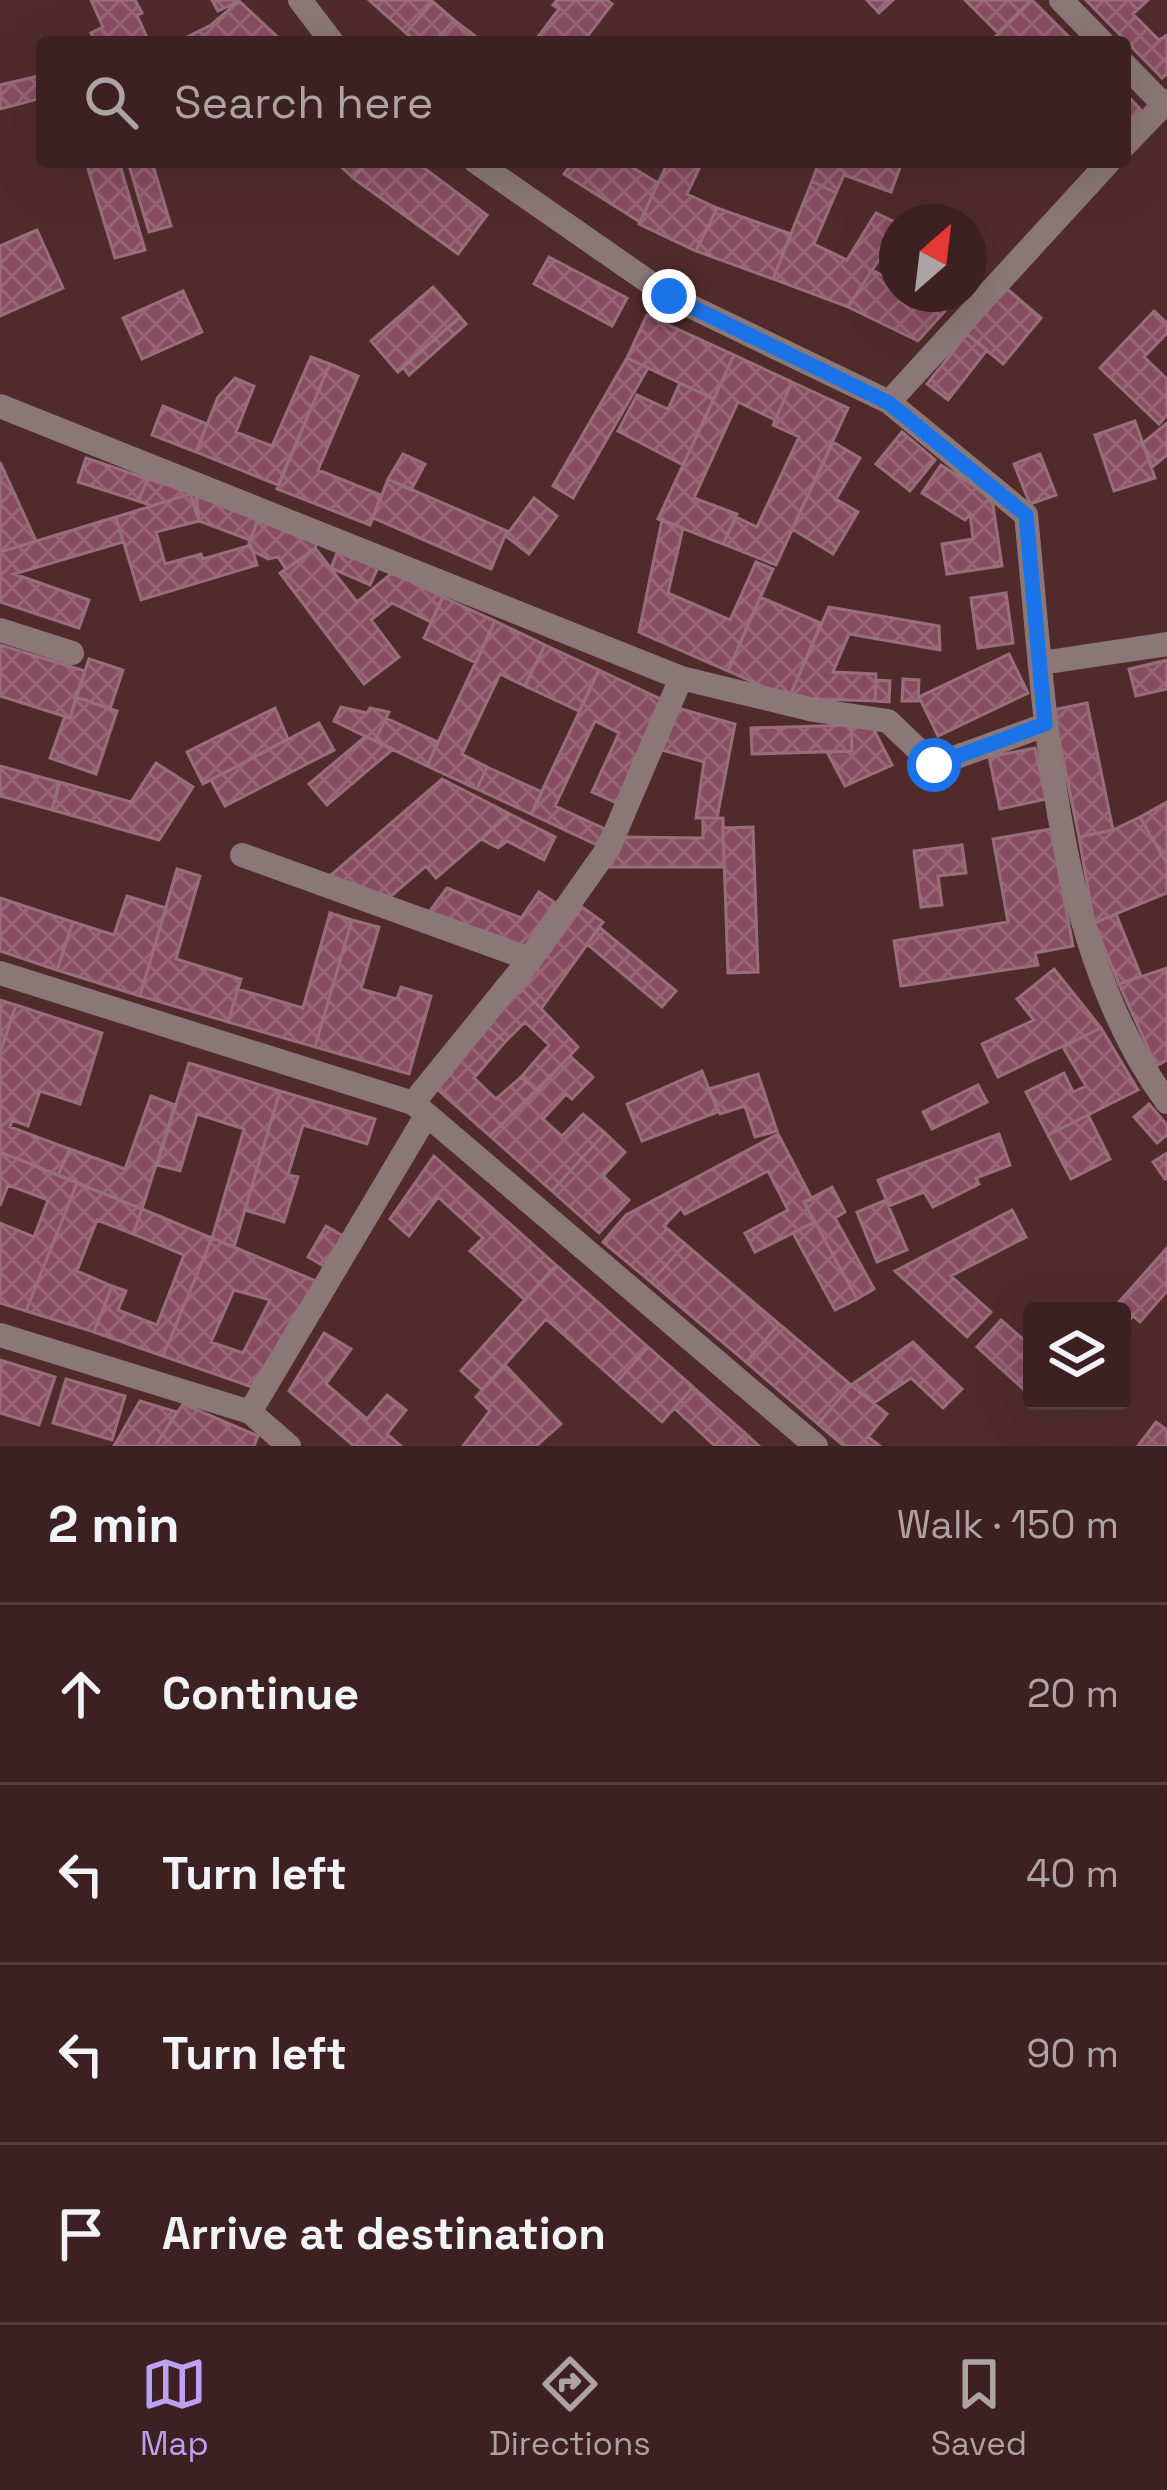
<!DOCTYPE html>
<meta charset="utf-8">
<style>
body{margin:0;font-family:"Space Grotesk",sans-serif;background:#482d2e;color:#f1f3f6}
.controls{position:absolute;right:36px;bottom:36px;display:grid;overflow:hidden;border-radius:12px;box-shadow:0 12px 48px #0002}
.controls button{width:108px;height:108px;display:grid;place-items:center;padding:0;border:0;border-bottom:3px solid #563e3f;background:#3d2021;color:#f1f3f6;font:60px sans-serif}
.compass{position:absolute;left:879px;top:204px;width:108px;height:108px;border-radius:50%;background:#3d2021;box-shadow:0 12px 48px #0002;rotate:28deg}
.stop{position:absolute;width:36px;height:36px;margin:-27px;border:9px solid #1a73e8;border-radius:50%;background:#fff}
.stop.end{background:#1a73e8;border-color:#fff;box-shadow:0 3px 12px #0008}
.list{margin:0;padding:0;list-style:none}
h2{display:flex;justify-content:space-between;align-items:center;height:156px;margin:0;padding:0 48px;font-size:51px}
h2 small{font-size:39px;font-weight:400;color:#ada3a5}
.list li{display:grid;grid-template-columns:78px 1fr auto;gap:36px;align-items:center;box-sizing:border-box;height:180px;padding:0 48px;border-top:3px solid #563e3f}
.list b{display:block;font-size:45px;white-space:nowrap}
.list em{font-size:39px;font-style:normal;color:#ada3a5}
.icon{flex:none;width:66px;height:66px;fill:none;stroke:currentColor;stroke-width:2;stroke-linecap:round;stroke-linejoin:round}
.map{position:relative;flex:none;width:1167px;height:1446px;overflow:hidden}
.search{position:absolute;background:#3d2021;box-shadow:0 12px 48px #0002;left:36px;right:36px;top:36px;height:132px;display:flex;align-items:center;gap:30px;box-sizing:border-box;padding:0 42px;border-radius:12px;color:#ada3a5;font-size:45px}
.sheet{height:876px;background:#3d2021}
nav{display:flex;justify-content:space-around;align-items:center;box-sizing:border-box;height:168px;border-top:3px solid #563e3f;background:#3d2021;font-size:33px;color:#ada3a5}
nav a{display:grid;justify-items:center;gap:6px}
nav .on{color:#bca0f2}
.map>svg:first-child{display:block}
</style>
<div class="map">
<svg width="1167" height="1446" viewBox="0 0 1167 1446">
<defs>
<pattern id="building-cross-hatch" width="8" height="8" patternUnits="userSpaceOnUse" patternTransform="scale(3)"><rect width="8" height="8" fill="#894d61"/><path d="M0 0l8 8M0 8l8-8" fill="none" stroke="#9a6677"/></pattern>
</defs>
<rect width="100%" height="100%" fill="#512b2c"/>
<path fill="url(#building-cross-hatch)" stroke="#986e7b" stroke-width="3" fill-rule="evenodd" d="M 91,0 L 135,0 L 142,13 L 137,15 L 149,42 L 95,42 L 91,33 L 103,27 Z
M 212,0 L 239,0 L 239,1 L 218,11 Z
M 369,0 L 431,0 L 433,2 L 406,33 Z
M 557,0 L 607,0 L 612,4 L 583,42 L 534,42 L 559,9 L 553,5 Z
M 867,0 L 893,0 L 879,13 Z
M 965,0 L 1031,0 L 998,33 Z
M 1032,0 L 1074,42 L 990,42 Z
M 1086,0 L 1148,0 L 1133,14 L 1159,40 L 1167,35 L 1167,74 L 1162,78 Z
M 239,1 L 283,42 L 177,42 L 211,25 Z
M 433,2 L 454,20 L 434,42 L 417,42 L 406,33 Z
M 454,20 L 483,42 L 434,42 Z
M 38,76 L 42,98 L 0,109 L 0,85 Z
M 1125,93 L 1141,110 L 1125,126 Z
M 86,162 L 119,162 L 145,250 L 115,258 Z
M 128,162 L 152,162 L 171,226 L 149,232 Z
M 336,162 L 368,162 L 353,178 Z
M 368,162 L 416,162 L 487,215 L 458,254 L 353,178 Z
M 573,162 L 633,162 L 630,166 L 658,183 L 640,222 L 564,174 Z
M 668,162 L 702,162 L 687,194 L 717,208 L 696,251 L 639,224 Z
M 819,162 L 902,162 L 891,192 L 844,175 L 836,193 L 812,181 Z
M 812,181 L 836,193 L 814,244 L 847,260 L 876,213 L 897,223 L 897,232 L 848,307 L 773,279 Z
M 717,208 L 791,234 L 773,279 L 696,251 Z
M 37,230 L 63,288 L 0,316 L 0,246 Z
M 969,251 L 985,266 L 969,284 Z
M 549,257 L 627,298 L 612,326 L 534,284 Z
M 872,270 L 897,283 L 897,294 L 960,294 L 918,341 L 848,307 Z
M 433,287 L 460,317 L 398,372 L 371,341 Z
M 1006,288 L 1041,318 L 1003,364 L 967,334 Z
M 183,291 L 202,332 L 142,359 L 123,318 Z
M 1154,311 L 1167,323 L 1167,333 L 1144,357 L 1167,379 L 1167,415 L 1159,424 L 1100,368 Z
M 647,315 L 734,355 L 714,399 L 627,358 Z
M 460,317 L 466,324 L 409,375 L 403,367 Z
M 967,334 L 987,350 L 948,400 L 927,384 Z
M 734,355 L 792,382 L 775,420 L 738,402 L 694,498 L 737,514 L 723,544 L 658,519 Z
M 311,357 L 330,364 L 278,485 L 196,452 L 218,397 L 235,378 L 254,386 L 236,432 L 272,446 Z
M 627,358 L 648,368 L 573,498 L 553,486 Z
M 330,364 L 358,376 L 318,470 L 381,495 L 370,525 L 277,489 Z
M 792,382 L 848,408 L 776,565 L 723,544 L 736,517 L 757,527 L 799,437 L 773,425 Z
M 680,383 L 714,399 L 683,465 L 618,431 L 637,395 L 668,409 Z
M 163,406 L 207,424 L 196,452 L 152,435 Z
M 1135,421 L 1155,478 L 1114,491 L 1095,435 Z
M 1167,423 L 1167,455 L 1152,467 L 1143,443 Z
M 902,432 L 935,460 L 910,491 L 876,464 Z
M 833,442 L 860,458 L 836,499 L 858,512 L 833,554 L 792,529 Z
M 403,454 L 425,464 L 411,490 L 388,479 Z
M 1040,454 L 1056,495 L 1030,504 L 1014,464 Z
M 86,458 L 148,479 L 138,501 L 78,482 Z
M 0,462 L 36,541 L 0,552 Z
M 941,465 L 984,492 L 993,505 L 1002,566 L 947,574 L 942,544 L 973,539 L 970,514 L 965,520 L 922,493 Z
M 148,479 L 196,494 L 199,521 L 190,494 L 152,506 L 138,501 Z
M 388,479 L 507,531 L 491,569 L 373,518 Z
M 190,494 L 199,521 L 156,532 L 165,564 L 201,554 L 203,559 L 251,545 L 257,565 L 141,600 L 116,517 Z
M 196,494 L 259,517 L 250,540 L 199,521 Z
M 534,498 L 557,516 L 529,554 L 506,536 Z
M 116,517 L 123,542 L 14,574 L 89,600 L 79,628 L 0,602 L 0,552 Z
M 259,517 L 319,539 L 315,548 L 286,569 L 278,557 L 268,559 L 253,551 L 248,546 Z
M 662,520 L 683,528 L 668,593 L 730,620 L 756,562 L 773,569 L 728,671 L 639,632 Z
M 315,548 L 357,602 L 392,573 L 443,597 L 431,622 L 392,603 L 371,620 L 399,657 L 364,684 L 280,573 Z
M 339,548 L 379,565 L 370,585 L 331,568 Z
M 1006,593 L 1013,643 L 978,648 L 971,598 Z
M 443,597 L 495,621 L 476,663 L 424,638 Z
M 760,597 L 821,623 L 789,698 L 728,671 Z
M 829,607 L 939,626 L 940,650 L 849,634 L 833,672 L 876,674 L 875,701 L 789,698 Z
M 495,621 L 545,645 L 525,686 L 500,674 L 462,754 L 487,767 L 477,789 L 427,766 Z
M 0,645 L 85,671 L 70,718 L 0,696 Z
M 545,645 L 599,670 L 579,711 L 525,686 Z
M 1009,654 L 1028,693 L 938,736 L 919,697 Z
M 89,659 L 123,670 L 110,709 L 76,697 Z
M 1167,660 L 1167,689 L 1136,696 L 1129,669 Z
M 599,670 L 665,701 L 617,803 L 592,792 L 619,733 L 595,721 L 555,806 L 605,829 L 597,845 L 531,814 Z
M 903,679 L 919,680 L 918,701 L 902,701 Z
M 876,680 L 890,681 L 889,702 L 875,701 Z
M 76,697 L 117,711 L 96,774 L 50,758 L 65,716 L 70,718 Z
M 1087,703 L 1113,830 L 1079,837 L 1053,710 Z
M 341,707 L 367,713 L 370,708 L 389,712 L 375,741 L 334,721 Z
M 674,707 L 735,724 L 717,818 L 696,818 L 704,762 L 662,750 Z
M 275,708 L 288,739 L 203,784 L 187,752 Z
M 386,718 L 438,742 L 427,766 L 375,741 Z
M 319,723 L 334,750 L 225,806 L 211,780 Z
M 871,724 L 892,765 L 845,786 L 827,752 L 852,751 L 851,725 Z
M 851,725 L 852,751 L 752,754 L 751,728 Z
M 366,736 L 393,749 L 327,805 L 309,784 Z
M 1035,748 L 1046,799 L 1000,809 L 989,757 Z
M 156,763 L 193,787 L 159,840 L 52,810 L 60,782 L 131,802 Z
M 0,766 L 59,782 L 52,810 L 0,796 Z
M 487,767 L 542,792 L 531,814 L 477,789 Z
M 442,779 L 510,814 L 436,878 L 426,866 L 384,902 L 330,876 Z
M 1167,802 L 1167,864 L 1140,817 Z
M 510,814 L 555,837 L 544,860 L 507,841 L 498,848 L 481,839 Z
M 1140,817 L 1167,864 L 1167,893 L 1094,923 L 1079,837 L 1113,830 Z
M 703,818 L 723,818 L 724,867 L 610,867 L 623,837 L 703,838 Z
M 753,827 L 758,972 L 728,973 L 723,828 Z
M 1051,829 L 1073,946 L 1035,953 L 1038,965 L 901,986 L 894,941 L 1008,922 L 993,839 Z
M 962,845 L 966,873 L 938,876 L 942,905 L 921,907 L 914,851 Z
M 177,869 L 200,876 L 176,959 L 241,979 L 228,1022 L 140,996 Z
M 447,888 L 521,918 L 539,892 L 554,902 L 524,949 L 429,912 Z
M 127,896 L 166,908 L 140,996 L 57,970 L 73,922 L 114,935 Z
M 0,898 L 73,922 L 57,970 L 0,951 Z
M 582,907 L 603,922 L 541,1009 L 522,989 Z
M 330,913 L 352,920 L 315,1047 L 228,1022 L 238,989 L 303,1008 Z
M 1116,914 L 1141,976 L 1119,984 L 1094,923 Z
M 352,920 L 379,927 L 361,989 L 397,999 L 401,987 L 431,996 L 409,1074 L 315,1047 Z
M 599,927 L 676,991 L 662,1007 L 587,944 Z
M 1167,968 L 1167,1060 L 1156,1066 L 1119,984 Z
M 1054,969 L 1101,1028 L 998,1077 L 982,1044 L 1034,1020 L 1017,999 Z
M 522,989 L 578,1047 L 537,1091 L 521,1077 L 549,1045 L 525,1022 L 505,1042 L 487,1026 Z
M 0,1000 L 16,1005 L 2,1046 L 0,1046 Z
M 16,1005 L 102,1033 L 80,1104 L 40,1091 L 28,1126 L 12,1120 L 10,1127 L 70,1149 L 58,1175 L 0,1152 L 0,1053 Z
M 487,1026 L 505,1042 L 474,1078 L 496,1099 L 521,1077 L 537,1091 L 490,1136 L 436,1088 Z
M 1101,1028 L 1138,1090 L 1048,1135 L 1026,1092 L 1064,1073 L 1073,1092 L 1086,1086 L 1063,1047 Z
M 570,1056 L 593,1077 L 572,1099 L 566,1094 L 543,1119 L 562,1136 L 583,1114 L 605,1133 L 552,1191 L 490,1136 Z
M 189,1063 L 280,1091 L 234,1247 L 212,1238 L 244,1129 L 197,1114 L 180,1171 L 157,1165 Z
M 702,1071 L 718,1112 L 642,1141 L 627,1104 Z
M 758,1074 L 777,1131 L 755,1137 L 745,1106 L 720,1114 L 709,1089 Z
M 978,1085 L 987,1102 L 932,1129 L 923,1112 Z
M 280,1091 L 375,1119 L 367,1144 L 303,1125 L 288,1175 L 298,1177 L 284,1222 L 245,1210 Z
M 151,1096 L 175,1105 L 142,1209 L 58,1175 L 70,1149 L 125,1169 Z
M 1149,1104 L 1167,1125 L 1167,1135 L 1157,1143 L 1134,1117 Z
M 1088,1115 L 1110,1159 L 1071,1179 L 1048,1135 Z
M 605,1133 L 625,1152 L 603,1176 L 629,1200 L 599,1233 L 552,1191 Z
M 778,1134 L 812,1199 L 804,1202 L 815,1222 L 755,1252 L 745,1233 L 788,1210 L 768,1171 L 685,1214 L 681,1208 L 664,1226 L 685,1244 L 651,1282 L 603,1242 L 626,1215 Z
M 999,1134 L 1010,1165 L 976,1178 L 979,1184 L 933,1207 L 924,1192 L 889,1206 L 878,1180 Z
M 0,1152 L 77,1183 L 26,1311 L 0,1303 L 0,1223 L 34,1237 L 48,1200 L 8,1185 L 0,1206 Z
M 1167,1153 L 1167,1178 L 1165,1179 L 1153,1162 Z
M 434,1156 L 556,1265 L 525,1300 L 470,1251 L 483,1238 L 438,1197 L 409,1236 L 390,1219 Z
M 77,1183 L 142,1209 L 133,1234 L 97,1220 L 77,1271 L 112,1286 L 94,1332 L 26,1311 Z
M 832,1187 L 845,1212 L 835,1218 L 874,1289 L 857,1299 L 804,1202 Z
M 886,1200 L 907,1250 L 877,1262 L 857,1212 Z
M 142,1209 L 212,1238 L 163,1356 L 94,1332 L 112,1286 L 126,1291 L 118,1310 L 157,1325 L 184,1255 L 133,1234 Z
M 1012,1210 L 1026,1237 L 951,1276 L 991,1312 L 967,1337 L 895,1271 Z
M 815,1222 L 857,1299 L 835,1310 L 793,1233 Z
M 326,1226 L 345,1237 L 327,1268 L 308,1257 Z
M 212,1238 L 316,1281 L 252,1387 L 163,1356 ZM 234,1290 L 270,1300 L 243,1353 L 211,1342 Z
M 685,1244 L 779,1324 L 746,1362 L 651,1282 Z
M 1167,1248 L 1167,1291 L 1140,1322 L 1118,1303 Z
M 556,1265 L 648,1347 L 617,1382 L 546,1319 L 482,1390 L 461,1371 Z
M 1118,1303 L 1133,1316 L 1122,1328 L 1122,1311 L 1111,1311 Z
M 1001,1320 L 1032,1347 L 1032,1397 L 977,1347 Z
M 779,1324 L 851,1385 L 818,1424 L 746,1362 Z
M 324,1333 L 351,1349 L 326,1384 L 367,1419 L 387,1395 L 406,1410 L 387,1434 L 401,1446 L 354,1446 L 289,1391 Z
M 913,1342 L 962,1389 L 943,1408 L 911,1378 L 874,1403 L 851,1385 Z
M 648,1347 L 693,1387 L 662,1422 L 617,1382 Z
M 0,1360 L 55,1377 L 39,1425 L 0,1413 Z
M 505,1365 L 561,1424 L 536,1446 L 463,1446 L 490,1411 L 476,1397 Z
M 66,1379 L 125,1396 L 112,1440 L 53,1423 Z
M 851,1385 L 887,1414 L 868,1437 L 880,1446 L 844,1446 L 818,1424 Z
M 693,1387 L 745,1433 L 733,1446 L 715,1446 L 674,1408 Z
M 140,1401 L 177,1412 L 155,1446 L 114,1446 Z
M 183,1404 L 258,1436 L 254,1446 L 155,1446 Z
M 1156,1422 L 1167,1430 L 1167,1446 L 1138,1446 Z
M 745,1433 L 759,1446 L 733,1446 Z"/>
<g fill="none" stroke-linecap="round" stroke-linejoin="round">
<path stroke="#8b7777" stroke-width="24" d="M 300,0 L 332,42
M 1061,0 L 1102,42
M 1125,65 L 1163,104
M 1125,145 L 1167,101
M 476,162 L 669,296 L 889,402 L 1026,515 C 1045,702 1051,946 1167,1102
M 889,402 L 1109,162
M 0,406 L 681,678 L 814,710 L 888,721 L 934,765 L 1045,725
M 0,630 L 72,653
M 1041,663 L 1167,644
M 242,855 L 530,959
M 0,973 L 413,1103 L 816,1446
M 413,1103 L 530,959 L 609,847 L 681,678
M 0,1335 L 250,1412 L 289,1446
M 250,1412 L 426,1116"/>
</g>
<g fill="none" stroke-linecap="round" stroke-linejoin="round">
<path stroke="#1a73e8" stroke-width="15" d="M 669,296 L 889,403 L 1026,515 L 1045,724 L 934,765"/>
</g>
</svg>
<div class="controls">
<button><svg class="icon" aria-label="layers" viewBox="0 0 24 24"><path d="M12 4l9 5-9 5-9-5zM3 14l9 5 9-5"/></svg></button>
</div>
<svg class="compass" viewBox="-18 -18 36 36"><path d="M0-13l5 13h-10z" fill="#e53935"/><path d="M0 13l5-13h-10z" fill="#ada3a5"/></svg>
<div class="stop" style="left:934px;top:765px"></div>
<div class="stop end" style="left:669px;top:296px"></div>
<div class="search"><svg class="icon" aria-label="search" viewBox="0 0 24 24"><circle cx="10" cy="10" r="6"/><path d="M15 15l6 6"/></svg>Search here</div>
</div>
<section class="sheet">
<h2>2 min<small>Walk · 150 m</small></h2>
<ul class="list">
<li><svg class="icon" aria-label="ahead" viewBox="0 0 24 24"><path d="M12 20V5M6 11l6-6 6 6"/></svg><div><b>Continue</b></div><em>20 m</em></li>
<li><svg class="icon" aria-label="left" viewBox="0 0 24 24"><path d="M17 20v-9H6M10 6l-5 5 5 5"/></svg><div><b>Turn left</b></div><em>40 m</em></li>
<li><svg class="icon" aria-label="left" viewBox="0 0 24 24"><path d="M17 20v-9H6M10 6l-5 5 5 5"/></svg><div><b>Turn left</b></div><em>90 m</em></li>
<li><svg class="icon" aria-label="arrive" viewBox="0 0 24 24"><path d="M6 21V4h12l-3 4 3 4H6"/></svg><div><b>Arrive at destination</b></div></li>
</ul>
</section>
<nav>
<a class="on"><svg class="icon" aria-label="map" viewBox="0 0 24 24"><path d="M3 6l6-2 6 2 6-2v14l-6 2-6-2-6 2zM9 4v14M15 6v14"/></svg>Map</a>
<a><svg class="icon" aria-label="directions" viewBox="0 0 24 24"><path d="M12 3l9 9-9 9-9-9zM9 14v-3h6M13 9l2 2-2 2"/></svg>Directions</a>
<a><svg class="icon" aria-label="saved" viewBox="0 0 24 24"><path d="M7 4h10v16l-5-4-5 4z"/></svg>Saved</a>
</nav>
